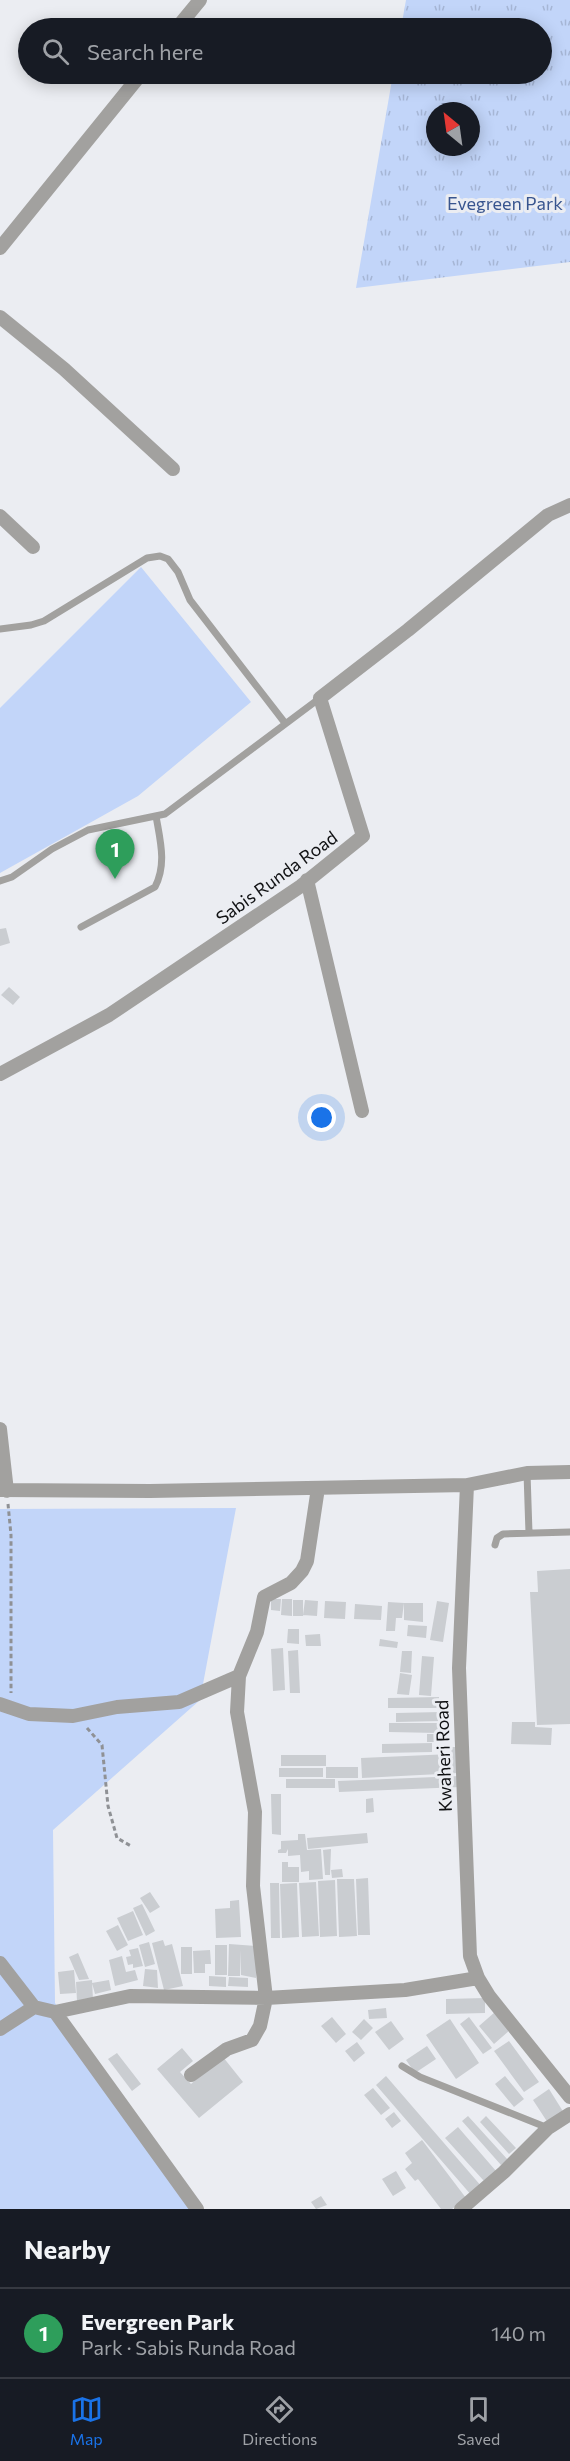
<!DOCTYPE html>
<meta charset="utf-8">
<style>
body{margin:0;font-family:Commissioner,sans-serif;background:#242831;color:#f1f3f6}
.compass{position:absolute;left:426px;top:102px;width:54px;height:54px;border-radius:50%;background:#171b24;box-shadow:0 3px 15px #0003;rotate:331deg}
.you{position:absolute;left:322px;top:1118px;width:21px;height:21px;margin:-15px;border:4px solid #fff;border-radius:50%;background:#1a73e8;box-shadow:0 0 0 9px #1a73e833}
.badge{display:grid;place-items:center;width:39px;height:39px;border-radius:50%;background:#1a73e8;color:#fff;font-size:20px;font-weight:700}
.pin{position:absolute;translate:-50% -50px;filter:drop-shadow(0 2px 3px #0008)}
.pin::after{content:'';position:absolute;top:32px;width:21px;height:18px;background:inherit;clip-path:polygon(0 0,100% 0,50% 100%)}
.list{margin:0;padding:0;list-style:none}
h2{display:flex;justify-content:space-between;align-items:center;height:78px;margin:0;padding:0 24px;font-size:26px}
h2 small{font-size:20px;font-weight:400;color:#9ea1a6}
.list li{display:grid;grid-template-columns:39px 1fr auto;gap:18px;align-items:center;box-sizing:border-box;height:90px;padding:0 24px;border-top:2px solid #363941}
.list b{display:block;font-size:22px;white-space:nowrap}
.list p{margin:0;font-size:20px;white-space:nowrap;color:#9ea1a6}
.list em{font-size:20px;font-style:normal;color:#9ea1a6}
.icon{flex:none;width:33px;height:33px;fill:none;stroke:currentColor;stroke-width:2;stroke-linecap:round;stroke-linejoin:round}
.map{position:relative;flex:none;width:570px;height:2209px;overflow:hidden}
.search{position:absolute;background:#171b24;box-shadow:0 3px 15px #0003;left:18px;right:18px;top:18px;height:66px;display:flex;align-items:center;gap:15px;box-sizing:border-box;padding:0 21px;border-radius:33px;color:#9ea1a6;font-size:22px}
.sheet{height:168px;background:#171b24}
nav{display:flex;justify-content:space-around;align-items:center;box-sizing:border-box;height:84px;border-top:2px solid #363941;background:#171b24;font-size:16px;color:#9ea1a6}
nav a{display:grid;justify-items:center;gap:3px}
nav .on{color:#1a73e8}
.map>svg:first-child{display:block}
</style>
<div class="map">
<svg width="570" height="2209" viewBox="0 0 570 2209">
<defs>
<pattern id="park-tufts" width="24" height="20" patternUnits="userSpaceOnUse" patternTransform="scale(1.5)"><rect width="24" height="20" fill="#c2d5f9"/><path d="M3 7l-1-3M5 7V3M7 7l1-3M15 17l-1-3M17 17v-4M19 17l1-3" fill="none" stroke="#a6b6d5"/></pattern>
</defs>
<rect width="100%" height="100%" fill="#ebedf2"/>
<path fill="url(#park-tufts)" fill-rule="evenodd" d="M 406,0 L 570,0 L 570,262 L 356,288 L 393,74 L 542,74 L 542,28 L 401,28 ZM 435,111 L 471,111 L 471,147 L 435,147 Z"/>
<path fill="#c2d5f9" d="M 141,567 L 251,702 L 138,796 L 0,873 L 0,708 Z
M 236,1508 L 200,1700 L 53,1830 L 55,2003 L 191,2209 L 0,2209 L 0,1509 Z"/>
<path fill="#cacdd1" d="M 6,928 L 10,943 L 0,946 L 0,929 Z
M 9,987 L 20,997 L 13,1005 L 1,995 Z
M 570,1569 L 570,1724 L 537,1725 L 530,1592 L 538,1592 L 537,1571 Z
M 271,1599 L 281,1599 L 280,1611 L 271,1610 Z
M 282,1599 L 292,1599 L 292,1616 L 281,1615 Z
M 293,1600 L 303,1600 L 303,1616 L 293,1616 Z
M 305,1600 L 318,1601 L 317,1616 L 303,1615 Z
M 325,1601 L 346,1602 L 345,1619 L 324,1618 Z
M 437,1601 L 449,1603 L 443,1642 L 430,1640 Z
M 388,1602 L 404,1603 L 402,1618 L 396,1618 L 395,1631 L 386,1631 Z
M 404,1603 L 423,1603 L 423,1622 L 404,1620 Z
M 355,1604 L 382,1606 L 381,1620 L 354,1619 Z
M 408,1625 L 427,1626 L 426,1638 L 407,1636 Z
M 288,1629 L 299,1629 L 299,1644 L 287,1643 Z
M 320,1634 L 321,1646 L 306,1646 L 305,1635 Z
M 380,1639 L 398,1642 L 397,1648 L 379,1646 Z
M 283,1648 L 285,1690 L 273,1691 L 271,1649 Z
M 298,1650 L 300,1693 L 290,1693 L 288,1651 Z
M 402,1651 L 412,1651 L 411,1673 L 400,1672 Z
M 422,1656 L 434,1657 L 431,1696 L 419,1695 Z
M 400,1673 L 412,1675 L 409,1695 L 397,1694 Z
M 439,1697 L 439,1708 L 388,1708 L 388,1698 Z
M 441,1712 L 441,1721 L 396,1722 L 396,1713 Z
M 512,1722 L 535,1722 L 535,1727 L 552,1728 L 551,1745 L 511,1744 Z
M 389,1723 L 439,1723 L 438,1733 L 389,1732 Z
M 427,1734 L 445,1734 L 445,1742 L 427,1742 Z
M 432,1743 L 432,1752 L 382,1753 L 382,1744 Z
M 451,1747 L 459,1747 L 459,1773 L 362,1778 L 361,1758 L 451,1754 Z
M 281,1755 L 326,1755 L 326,1766 L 281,1766 Z
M 326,1767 L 358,1767 L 358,1778 L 326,1778 Z
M 279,1768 L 323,1768 L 323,1777 L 279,1777 Z
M 460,1776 L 461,1787 L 339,1792 L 338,1781 Z
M 286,1779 L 335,1779 L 335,1788 L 286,1788 Z
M 271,1794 L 281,1794 L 281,1835 L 272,1834 Z
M 373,1798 L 374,1812 L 366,1813 L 366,1799 Z
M 367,1833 L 368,1843 L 308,1849 L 307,1838 Z
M 298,1834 L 305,1834 L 307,1850 L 321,1849 L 323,1879 L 309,1880 L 309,1871 L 301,1872 L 300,1855 L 288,1856 L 288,1849 L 286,1853 L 278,1853 L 278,1850 L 281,1849 L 281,1841 L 298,1840 Z
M 331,1849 L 330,1875 L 325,1875 L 323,1850 Z
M 282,1862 L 288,1862 L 288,1867 L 299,1867 L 299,1882 L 282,1882 Z
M 342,1869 L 343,1877 L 332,1878 L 331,1870 Z
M 368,1878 L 370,1935 L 358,1935 L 356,1879 Z
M 337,1879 L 354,1879 L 357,1936 L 339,1937 Z
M 335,1880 L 337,1936 L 320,1937 L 318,1881 Z
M 316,1882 L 319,1936 L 302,1937 L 299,1883 Z
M 270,1883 L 279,1883 L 280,1938 L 271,1938 Z
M 297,1883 L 299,1937 L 282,1938 L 280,1884 Z
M 150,1892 L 160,1907 L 150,1913 L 140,1898 Z
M 239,1900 L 241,1937 L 216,1938 L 215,1909 L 230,1908 L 230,1901 Z
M 142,1904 L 155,1931 L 146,1936 L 133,1908 Z
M 133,1911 L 143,1935 L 128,1941 L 117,1918 Z
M 118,1925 L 128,1945 L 117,1951 L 106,1931 Z
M 163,1940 L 165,1946 L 172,1944 L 183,1986 L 164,1990 L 152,1943 Z
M 149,1942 L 155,1964 L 145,1967 L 139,1945 Z
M 229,1944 L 257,1946 L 256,1978 L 241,1975 L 241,1950 L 240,1976 L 228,1976 Z
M 215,1945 L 227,1945 L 227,1975 L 215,1975 Z
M 181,1947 L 192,1947 L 192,1974 L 181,1974 Z
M 138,1948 L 143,1966 L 133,1968 L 133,1964 L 128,1965 L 126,1957 L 131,1956 L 129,1950 Z
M 210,1950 L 211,1964 L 205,1964 L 205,1973 L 194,1973 L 193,1951 Z
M 78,1953 L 89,1979 L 79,1980 L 69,1957 Z
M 122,1956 L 126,1972 L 135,1970 L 138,1980 L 115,1986 L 109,1960 Z
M 145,1969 L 157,1970 L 158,1988 L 143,1986 Z
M 74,1970 L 76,1993 L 60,1994 L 58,1972 Z
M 209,1976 L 226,1977 L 226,1987 L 209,1986 Z
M 229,1977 L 248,1978 L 248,1987 L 228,1986 Z
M 92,1980 L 93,2000 L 77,2001 L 76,1982 Z
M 109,1980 L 111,1990 L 95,1994 L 92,1983 Z
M 485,1998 L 485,2013 L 446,2014 L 446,1999 Z
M 386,2008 L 387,2018 L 369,2019 L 368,2010 Z
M 495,2012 L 510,2030 L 494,2044 L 479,2026 Z
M 332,2017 L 346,2034 L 336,2043 L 321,2026 Z
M 469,2017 L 492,2048 L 483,2054 L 460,2024 Z
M 364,2019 L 373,2028 L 361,2040 L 352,2032 Z
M 450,2019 L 479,2063 L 456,2079 L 426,2035 Z
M 391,2021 L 404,2039 L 389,2050 L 375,2032 Z
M 509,2041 L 539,2082 L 524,2092 L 494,2051 Z
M 357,2042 L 365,2053 L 354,2062 L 345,2051 Z
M 427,2046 L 436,2059 L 415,2073 L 406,2060 Z
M 182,2048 L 193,2061 L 180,2072 L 191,2084 L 223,2057 L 243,2082 L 199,2118 L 157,2069 Z
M 117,2053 L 141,2084 L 132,2091 L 108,2059 Z
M 386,2076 L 482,2187 L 472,2196 L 376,2085 Z
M 505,2076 L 524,2099 L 514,2107 L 495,2084 Z
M 373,2088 L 390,2108 L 381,2115 L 364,2095 Z
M 549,2089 L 564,2113 L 548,2123 L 533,2100 Z
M 394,2112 L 401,2121 L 392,2128 L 385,2119 Z
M 468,2116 L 508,2160 L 501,2165 L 462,2121 Z
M 486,2116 L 516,2148 L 509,2154 L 480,2122 Z
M 458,2127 L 496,2171 L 484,2181 L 445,2138 Z
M 422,2140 L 466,2198 L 452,2209 L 441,2209 L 418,2179 L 415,2181 L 405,2169 L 412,2163 L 405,2153 Z
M 396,2171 L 406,2188 L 393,2196 L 382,2179 Z
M 321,2196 L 327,2205 L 316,2209 L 311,2202 Z"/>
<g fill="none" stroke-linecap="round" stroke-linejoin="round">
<path stroke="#8f9195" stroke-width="3" stroke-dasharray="4.5 3" stroke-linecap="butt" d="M 8,1504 L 11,1535 L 11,1693
M 87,1728 L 102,1745 L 108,1806 L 117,1838 L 131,1846"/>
<path stroke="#a2a19f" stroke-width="7" d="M 0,629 L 31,625 L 44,621 L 147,558 L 160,556 L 168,559 L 178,572 L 190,600 L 285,723
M 0,881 L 12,877 L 52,849 L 88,830 L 165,814 L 320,698
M 81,927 L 155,887 C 167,864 160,840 156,816
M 527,1473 L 529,1533
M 495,1545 L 497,1538 L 503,1534 L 570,1532
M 402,2066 L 420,2077 L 548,2128"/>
<path stroke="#a2a19f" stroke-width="14" d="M 177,28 L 200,0
M 0,248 L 141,74
M 0,317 L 64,369 L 173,469
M 0,516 L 33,547
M 307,880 L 362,1111
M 0,1074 L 109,1015 L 301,886 L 363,836 L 320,698 L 408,630 L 548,515 L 570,505
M 0,1429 L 7,1491
M 467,1485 L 459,1668 L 470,1956 L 478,1978 L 489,1996 L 570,2097
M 0,1490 L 150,1491 L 467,1485 L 527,1473 L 570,1472
M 0,1704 L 29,1714 L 73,1716 L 117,1707 L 179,1702 L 239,1676
M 0,1963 L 34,2007
M 55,2012 L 197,2209
M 0,2029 L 34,2007 L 55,2012 L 130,1996 L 266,1998 L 405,1990 L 478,1978
M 191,2075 L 227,2049 L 252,2040 L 260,2026 L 266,1998 L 253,1886 L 255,1812 L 237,1712 L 239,1676 L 257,1632 L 264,1597 L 291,1583 L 302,1571 L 307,1561 L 318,1488
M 461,2209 L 504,2172 L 548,2128 L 570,2114"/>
</g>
<g text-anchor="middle" stroke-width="6" stroke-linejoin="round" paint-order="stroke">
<g font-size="18" fill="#38558f" stroke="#ebedf2">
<text x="505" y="210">Evegreen Park</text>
</g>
<g font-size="18" fill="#101113" stroke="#ebedf2">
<text transform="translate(277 878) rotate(-36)" y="6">Sabis Runda Road</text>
<text transform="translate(444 1756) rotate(-92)" y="6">Kwaheri Road</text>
</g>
</g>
</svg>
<svg class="compass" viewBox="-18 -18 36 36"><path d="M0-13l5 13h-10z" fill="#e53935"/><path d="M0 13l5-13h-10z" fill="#9ea1a6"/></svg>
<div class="you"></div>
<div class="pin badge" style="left:115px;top:879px;background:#2e9e5b">1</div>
<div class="search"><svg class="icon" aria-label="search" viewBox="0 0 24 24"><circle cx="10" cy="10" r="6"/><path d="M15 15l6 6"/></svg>Search here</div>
</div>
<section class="sheet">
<h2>Nearby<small></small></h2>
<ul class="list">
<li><span class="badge" style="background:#2e9e5b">1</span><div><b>Evergreen Park</b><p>Park · Sabis Runda Road</p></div><em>140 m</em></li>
</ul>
</section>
<nav>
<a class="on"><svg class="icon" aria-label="map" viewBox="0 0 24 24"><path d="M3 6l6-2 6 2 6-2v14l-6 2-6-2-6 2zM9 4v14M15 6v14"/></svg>Map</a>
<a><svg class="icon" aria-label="directions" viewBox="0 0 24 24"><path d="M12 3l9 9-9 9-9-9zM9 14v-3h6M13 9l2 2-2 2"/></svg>Directions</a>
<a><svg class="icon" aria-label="saved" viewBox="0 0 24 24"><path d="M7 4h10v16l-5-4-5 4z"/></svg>Saved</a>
</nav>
